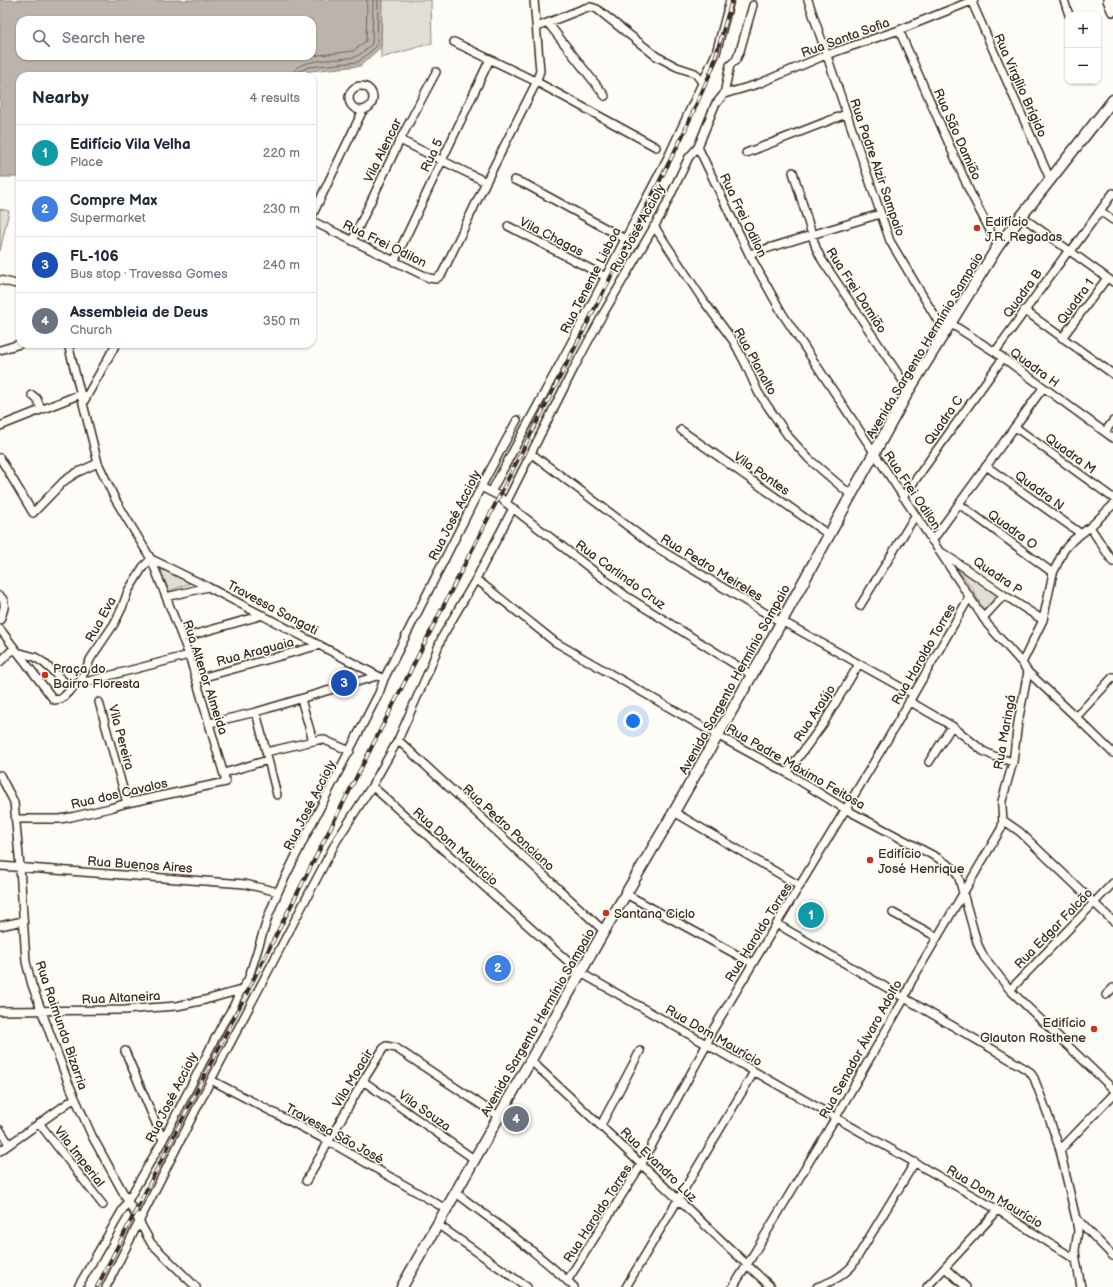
<!DOCTYPE html>
<meta charset="utf-8">
<style>
body{margin:0;font-family:"Balsamiq Sans",sans-serif;background:#f2f2f3;color:#1f2937}
.controls{position:absolute;right:12px;top:12px;display:grid;overflow:hidden;border-radius:8px;box-shadow:0 1px 3px #0004}
.controls button{width:36px;height:36px;display:grid;place-items:center;padding:0;border:0;border-bottom:1px solid #e0e1e3;background:#fff;color:#1f2937;font:20px sans-serif}
.you{position:absolute;left:633px;top:721px;width:14px;height:14px;margin:-10px;border:3px solid #fff;border-radius:50%;background:#1a73e8;box-shadow:0 0 0 6px #1a73e833}
.badge{display:grid;place-items:center;width:26px;height:26px;border-radius:50%;background:#0b8043;color:#fff;font-size:13px;font-weight:700}
.pin{position:absolute;translate:-50% -50%;border:2px solid #fff;box-shadow:0 1px 4px #0006}
.list{margin:0;padding:0;list-style:none}
h2{display:flex;justify-content:space-between;align-items:center;height:52px;margin:0;padding:0 16px;font-size:17px}
h2 small{font-size:13px;font-weight:400;color:#747a83}
.list li{display:grid;grid-template-columns:26px 1fr auto;gap:12px;align-items:center;box-sizing:border-box;height:56px;padding:0 16px;border-top:1px solid #e0e1e3}
.list b{display:block;font-size:15px;white-space:nowrap}
.list p{margin:0;font-size:13px;white-space:nowrap;color:#747a83}
.list em{font-size:13px;font-style:normal;color:#747a83}
.icon{flex:none;width:22px;height:22px;fill:none;stroke:currentColor;stroke-width:2;stroke-linecap:round;stroke-linejoin:round}
.map{position:relative;flex:none;width:1113px;height:1287px;overflow:hidden}
.search{position:absolute;background:#fff;box-shadow:0 1px 3px #0004;left:16px;top:16px;width:300px;height:44px;display:flex;align-items:center;gap:10px;box-sizing:border-box;padding:0 14px;border-radius:12px;color:#747a83;font-size:15px}
.panel{position:absolute;background:#fff;box-shadow:0 1px 3px #0004;left:16px;top:72px;width:300px;height:276px;border-radius:12px}
.map>svg:first-child{display:block}
</style>
<div class="map">
<svg width="1113" height="1287" viewBox="0 0 1113 1287">
<rect width="100%" height="100%" fill="#fdfcf7"/>
<filter id="ink" filterUnits="userSpaceOnUse"><feTurbulence type="fractalNoise" baseFrequency=".025" numOctaves="2"/><feDisplacementMap in="SourceGraphic" scale="8" xChannelSelector="R" yChannelSelector="G"/><feConvolveMatrix kernelMatrix="1 2 1 2 8 2 1 2 1" color-interpolation-filters="sRGB"/></filter>
<g filter="url(#ink)">
<path fill="#e1ded7" stroke="#8e847a" d="M 380,0 L 431,0 L 432,43 L 381,58 Z
M 0,209 L 9,211 L 0,251 Z
M 951,561 L 999,594 L 984,612 L 972,588 Z
M 164,569 L 191,583 L 169,591 L 161,571 Z"/>
<path fill="#bbb4ad" stroke="#887d74" fill-rule="evenodd" d="M 0,0 L 382,0 L 381,47 L 360,66 L 310,71 L 295,76 L 20,76 L 20,177 L 0,177 ZM 20,20 L 312,20 L 312,56 L 20,56 Z"/>
<g fill="none" stroke-linecap="round" stroke-linejoin="round">
<path stroke="#6e6157" stroke-width="1" d="M 312,56 L 353,51 L 366,41 L 367,0
M 292,76 C 293,57 340,61 354,57 C 360,56 367,48 372,44 L 373,0
M 297,76 L 299,71 L 309,67 L 358,62 L 377,46 L 378,0"/>
<g stroke="#3b2a1e" stroke-width="10">
<path id="street" d="M 808,0 L 890,241 L 945,333
M 971,0 L 1050,179
M 1064,0 L 1069,15
M 548,23 L 605,96
M 537,27 L 585,8 L 591,7 L 597,9 L 656,56 L 677,67 L 695,73 L 702,82
M 899,30 L 970,192 L 998,246
M 454,42 L 535,81 L 656,147
M349 98a12 12 0 1 1 24 0a12 12 0 1 1-24 0Z
M 724,94 L 758,84 L 826,55 L 899,30 L 974,0
M 400,140 L 486,182
M 698,147 L 749,254 L 782,313 L 988,625 L 1022,663 L 1028,672 L 1076,717 L 1113,753
M 746,153 L 846,114
M 793,172 L 816,248 L 822,260 L 909,390
M 514,180 L 527,185 L 625,239
M 1100,211 L 1113,220
M 312,216 L 363,110
M 1021,216 L 1113,282
M 312,221 L 429,278 L 436,279 L 442,274 L 486,182 L 535,85 L 540,71 L 534,0
M 508,226 L 606,277
M 654,226 L 703,300 L 734,342 L 746,365 L 758,392 L 788,436 L 809,459 L 851,495
M 352,241 L 400,140 L 436,72
M 1071,251 L 1113,193
M 749,254 L 880,214
M 394,262 L 490,59
M 0,280 L 20,285
M 1024,310 L 1113,374
M 950,323 L 995,352 L 1113,438
M 1062,338 L 1107,278
M 0,350 L 20,344
M 995,352 L 1069,250
M 32,395 L 37,399 L 41,409
M 83,403 L 116,344
M 0,426 L 81,394
M 1015,427 L 1113,498
M 681,430 L 829,535
M 1105,432 L 1113,421
M 532,454 L 654,546 L 772,617 L 791,626 L 913,694
M 0,458 L 33,513 L 64,481 L 76,473 L 98,463
M 986,466 L 1080,533
M 481,487 L 499,496 L 506,503 L 626,596 L 752,675
M 491,492 L 570,345 L 670,153 L 716,53 L 730,0
M 903,497 L 1003,358
M 506,503 L 574,368 L 603,314 L 661,215 L 689,157 L 698,147 L 715,105 L 724,94 L 730,65 L 736,60 L 740,51 L 753,5
M 959,504 L 1053,573
M 1090,527 L 1113,562
M 932,541 L 1043,388
M 943,553 L 1004,595 L 1043,620
M 151,559 L 208,587 L 384,679
M 476,579 L 555,642 L 717,735 L 787,773 L 845,809 L 938,858 L 953,868 L 958,875 L 974,932 L 978,945 L 984,957 L 1010,990 L 1113,1089
M 0,596 C 8,603 3,611 0,620
M 166,597 L 208,587
M 860,606 L 915,516
M 983,618 L 1004,595
M 0,629 L 54,700 L 61,699 L 80,681 L 91,658 L 114,624 L 122,608 L 128,591 L 143,567 L 151,559
M 182,638 L 263,615
M 17,652 L 35,657 L 44,663 L 72,689
M 0,662 L 14,648
M 1022,663 L 1043,620 L 1053,573 L 1064,550 L 1073,540 L 1090,527 L 1113,505
M 197,679 L 320,645
M 80,681 L 89,681 L 189,655
M 301,699 L 313,741
M 909,701 L 952,726 L 983,751 L 996,757 L 1013,762
M 99,702 L 127,803
M 256,712 L 277,795
M 1076,717 L 1113,677
M 210,723 L 256,712 L 377,676
M 398,740 L 604,931
M 266,752 L 322,739 L 350,751
M 929,762 L 952,726
M 224,773 L 268,760
M 787,773 L 823,724 L 859,664
M 0,775 L 14,802 L 20,867 L 26,962 L 32,985 L 68,1082 L 92,1136 L 151,1243 L 196,1287
M 372,786 L 581,973 L 998,1210 L 1076,1260
M 674,812 L 800,886
M 16,819 L 60,819 L 71,817 L 110,808 L 127,803 L 226,782 L 189,655 L 151,559 L 115,499 L 98,463 L 68,344
M 1003,820 L 1020,832 L 1113,921
M 0,866 L 245,884 L 278,892
M 626,894 L 752,963
M 893,913 L 937,937
M 777,924 L 994,1050 L 1024,1068 L 1030,1072 L 1034,1078 L 1048,1115 L 1060,1150 L 1076,1219 L 1078,1231 L 1075,1250 L 1076,1260 L 1081,1287
M 0,926 L 23,921
M 1010,990 L 1113,883
M 1106,995 L 1113,988
M 0,1011 L 125,1010 L 148,1008 L 177,1006 L 205,1000 L 241,990
M 125,1051 L 163,1140
M 530,1060 C 612,1135 690,1212 771,1287
M 211,1080 L 328,1141 L 446,1209
M 363,1081 L 474,1159
M 39,1123 L 103,1205
M 601,1125 L 640,1051
M 0,1130 L 9,1144
M 1060,1150 L 1113,1095
M 0,1151 L 75,1098
M 306,1181 L 363,1081 L 383,1049 L 386,1046 L 396,1048 L 498,1116
M 455,1192 C 495,1223 537,1252 574,1287
M 1077,1219 L 1113,1256
M 437,1224 L 527,1287
M 945,1268 L 966,1287
M 567,1281 L 641,1165 L 707,1044 L 711,1033 L 889,737 L 970,596
M 78,1287 L 163,1140 L 222,1025 L 233,1007 L 241,990 L 248,980 L 268,917 L 278,892 L 305,837 L 379,693 L 384,679 L 481,487 L 517,420
M 106,1287 L 211,1080 L 337,840 L 372,786 L 398,740 L 430,668 L 442,637 L 476,579 L 513,508
M 626,1287 L 754,1072
M 733,1287 L 747,1265 L 836,1117 L 904,999 L 911,982 L 1001,829 C 1005,820 1001,810 1002,801 L 1013,762 L 1018,722 L 1028,672
M 817,1287 C 833,1281 840,1278 852,1266 L 915,1162
M 927,1287 L 998,1210"/>
</g>
<g stroke="#3b2a1e" stroke-width="13">
<path id="secondary" d="M 402,1287 L 604,931 L 674,812 L 757,666 L 909,390 L 998,246 L 1113,100"/>
</g>
<g stroke="#3b2a1e" stroke-width="14">
<path id="primary" d="M 1109,0 L 1113,10"/>
</g>
<use href="#street" stroke="#fdfcf7" stroke-width="7"/>
<use href="#secondary" stroke="#fdfcf7" stroke-width="10"/>
<use href="#primary" stroke="#fdfcf7" stroke-width="11"/>
<g stroke="#3b2a1e" stroke-width="4">
<path id="rail" d="M 97,1287 L 682,137 L 712,69 L 732,0"/>
</g>
<use href="#rail" stroke="#fdfcf7" stroke-width="2.5" stroke-dasharray="8" stroke-linecap="butt"/>
</g>
</g>
<g fill="#c8321e" stroke="#fdfcf7" stroke-width="1.5">
<circle cx="977" cy="228" r="4"/>
<circle cx="45" cy="675" r="4"/>
<circle cx="870" cy="860" r="4"/>
<circle cx="606" cy="913" r="4"/>
<circle cx="1094" cy="1029" r="4"/>
</g>
<g text-anchor="middle" stroke-width="3" stroke-linejoin="round" paint-order="stroke">
<g font-size="13" fill="#3b2a1e" stroke="#fdfcf7">
<text transform="translate(845 37) rotate(-20)" y="5">Rua Santa Sofia</text>
<text transform="translate(1021 85) rotate(66)" y="5">Rua Virgílio Brígido</text>
<text transform="translate(958 134) rotate(66)" y="5">Rua São Damião</text>
<text transform="translate(382 150) rotate(-64)" y="5">Vila Alencar</text>
<text transform="translate(431 155) rotate(-65)" y="5">Rua 5</text>
<text transform="translate(878 167) rotate(71)" y="5">Rua Padre Alzir Sampaio</text>
<text transform="translate(744 215) rotate(64)" y="5">Rua Frei Odilon</text>
<text transform="translate(637 228) rotate(-61)" y="5">Rua José Accioly</text>
<text transform="translate(552 236) rotate(27)" y="5">Vila Chagas</text>
<text transform="translate(385 243) rotate(26)" y="5">Rua Frei Odilon</text>
<text transform="translate(590 280) rotate(-63)" y="5">Rua Tenente Lisboa</text>
<text transform="translate(857 290) rotate(57)" y="5">Rua Frei Damião</text>
<text transform="translate(1022 293) rotate(-54)" y="5">Quadra B</text>
<text transform="translate(1075 301) rotate(-54)" y="5">Quadra 1</text>
<text transform="translate(924 345) rotate(-59)" y="5">Avenida Sargento Hermínio Sampaio</text>
<text transform="translate(756 361) rotate(61)" y="5">Rua Planalto</text>
<text transform="translate(1035 367) rotate(36)" y="5">Quadra H</text>
<text transform="translate(943 420) rotate(-55)" y="5">Quadra C</text>
<text transform="translate(1071 453) rotate(36)" y="5">Quadra M</text>
<text transform="translate(762 473) rotate(35)" y="5">Vila Pontes</text>
<text transform="translate(913 490) rotate(56)" y="5">Rua Frei Odilon</text>
<text transform="translate(1040 490) rotate(36)" y="5">Quadra N</text>
<text transform="translate(454 515) rotate(-63)" y="5">Rua José Accioly</text>
<text transform="translate(1013 529) rotate(36)" y="5">Quadra O</text>
<text transform="translate(712 567) rotate(31)" y="5">Rua Pedro Meireles</text>
<text transform="translate(621 574) rotate(36)" y="5">Rua Carlindo Cruz</text>
<text transform="translate(998 575) rotate(34)" y="5">Quadra P</text>
<text transform="translate(273 607) rotate(28)" y="5">Travessa Sangati</text>
<text transform="translate(100 619) rotate(-61)" y="5">Rua Eva</text>
<text transform="translate(255 651) rotate(-15)" y="5">Rua Araguaia</text>
<text transform="translate(923 654) rotate(-60)" y="5">Rua Haroldo Torres</text>
<text transform="translate(206 677) rotate(72)" y="5">Rua Altenor Almeida</text>
<text transform="translate(734 679) rotate(-61)" y="5">Avenida Sargento Hermínio Sampaio</text>
<text transform="translate(814 713) rotate(-57)" y="5">Rua Araújo</text>
<text transform="translate(1004 732) rotate(-80)" y="5">Rua Maringá</text>
<text transform="translate(122 737) rotate(75)" y="5">Vila Pereira</text>
<text transform="translate(796 766) rotate(30)" y="5">Rua Padre Máximo Feitosa</text>
<text transform="translate(119 793) rotate(-13)" y="5">Rua dos Cavalos</text>
<text transform="translate(309 805) rotate(-63)" y="5">Rua José Accioly</text>
<text transform="translate(509 827) rotate(43)" y="5">Rua Pedro Ponciano</text>
<text transform="translate(456 846) rotate(42)" y="5">Rua Dom Maurício</text>
<text transform="translate(140 864) rotate(4)" y="5">Rua Buenos Aires</text>
<text transform="translate(1053 928) rotate(-46)" y="5">Rua Edgar Falcão</text>
<text transform="translate(758 932) rotate(-58)" y="5">Rua Haroldo Torres</text>
<text transform="translate(121 997) rotate(-3)" y="5">Rua Altaneira</text>
<text transform="translate(537 1022) rotate(-60)" y="5">Avenida Sargento Hermínio Sampaio</text>
<text transform="translate(62 1025) rotate(71)" y="5">Rua Raimundo Bizarria</text>
<text transform="translate(714 1035) rotate(30)" y="5">Rua Dom Maurício</text>
<text transform="translate(860 1049) rotate(-61)" y="5">Rua Senador Álvaro Adolfo</text>
<text transform="translate(352 1078) rotate(-59)" y="5">Vila Moacir</text>
<text transform="translate(171 1097) rotate(-63)" y="5">Rua José Accioly</text>
<text transform="translate(425 1110) rotate(35)" y="5">Vila Souza</text>
<text transform="translate(335 1133) rotate(29)" y="5">Travessa São José</text>
<text transform="translate(80 1156) rotate(52)" y="5">Vila Imperial</text>
<text transform="translate(659 1164) rotate(44)" y="5">Rua Evandro Luz</text>
<text transform="translate(995 1196) rotate(31)" y="5">Rua Dom Maurício</text>
<text transform="translate(597 1213) rotate(-57)" y="5">Rua Haroldo Torres</text>
</g>
<g font-size="13" fill="#3b2a1e" stroke="#fdfcf7" text-anchor="start">
<text x="985" y="226">Edifício<tspan x="985" dy="15">J.R. Regadas</tspan></text>
<text x="53" y="673">Praça do<tspan x="53" dy="15">Bairro Floresta</tspan></text>
<text x="878" y="858">Edifício<tspan x="878" dy="15">José Henrique</tspan></text>
<text x="614" y="918">Santana Ciclo</text>
<text x="1086" y="1027" text-anchor="end">Edifício<tspan x="1086" dy="15">Glauton Rosthene</tspan></text>
</g>
</g>
</svg>
<div class="controls">
<button>+</button>
<button>−</button>
</div>
<div class="you"></div>
<div class="pin badge" style="left:811px;top:915px;background:#0f9aa8">1</div>
<div class="pin badge" style="left:498px;top:968px;background:#3f7fe0">2</div>
<div class="pin badge" style="left:344px;top:683px;background:#1a4fb4">3</div>
<div class="pin badge" style="left:516px;top:1119px;background:#6b7280">4</div>
<div class="search"><svg class="icon" aria-label="search" viewBox="0 0 24 24"><circle cx="10" cy="10" r="6"/><path d="M15 15l6 6"/></svg>Search here</div>
<section class="panel">
<h2>Nearby<small>4 results</small></h2>
<ul class="list">
<li><span class="badge" style="background:#0f9aa8">1</span><div><b>Edifício Vila Velha</b><p>Place</p></div><em>220 m</em></li>
<li><span class="badge" style="background:#3f7fe0">2</span><div><b>Compre Max</b><p>Supermarket</p></div><em>230 m</em></li>
<li><span class="badge" style="background:#1a4fb4">3</span><div><b>FL-106</b><p>Bus stop · Travessa Gomes</p></div><em>240 m</em></li>
<li><span class="badge" style="background:#6b7280">4</span><div><b>Assembleia de Deus</b><p>Church</p></div><em>350 m</em></li>
</ul>
</section>
</div>
